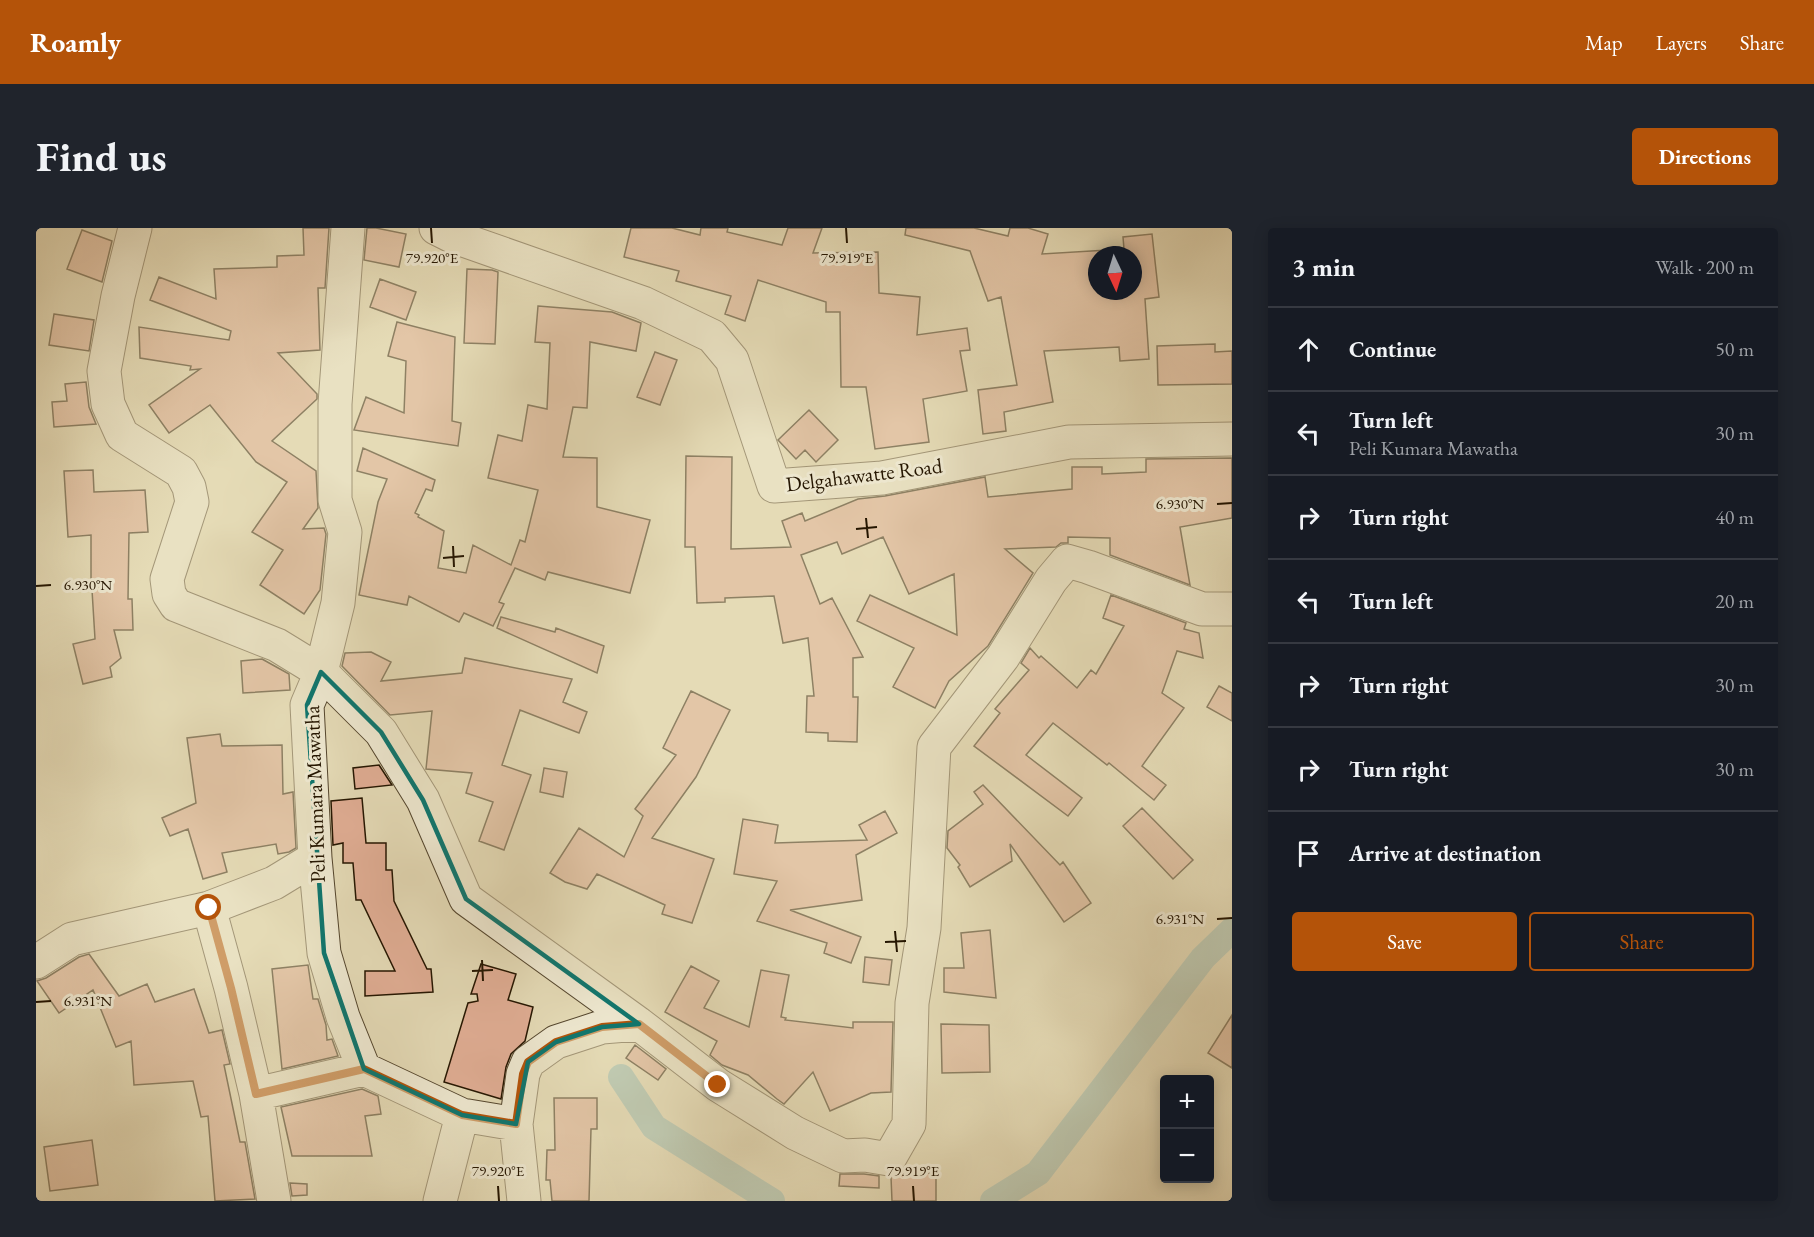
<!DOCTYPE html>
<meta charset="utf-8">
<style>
body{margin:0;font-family:"EB Garamond",serif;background:#20242c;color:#f1f3f6}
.controls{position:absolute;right:18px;bottom:18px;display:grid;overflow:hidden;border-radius:6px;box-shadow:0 3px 15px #0003}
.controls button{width:54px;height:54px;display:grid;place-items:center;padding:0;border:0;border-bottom:2px solid #363941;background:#171b24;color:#f1f3f6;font:30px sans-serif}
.compass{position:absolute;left:1052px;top:18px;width:54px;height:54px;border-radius:50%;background:#171b24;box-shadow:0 3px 15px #0003;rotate:176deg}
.stop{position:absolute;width:18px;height:18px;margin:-14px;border:4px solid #b45309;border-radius:50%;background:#fff}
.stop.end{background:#b45309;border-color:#fff;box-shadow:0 2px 6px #0008}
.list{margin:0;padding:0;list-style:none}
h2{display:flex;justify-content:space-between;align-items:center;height:78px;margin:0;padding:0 24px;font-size:26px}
h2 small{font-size:20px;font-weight:400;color:#9ea1a6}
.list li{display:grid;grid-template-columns:39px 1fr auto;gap:18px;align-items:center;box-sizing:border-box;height:84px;padding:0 24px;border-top:2px solid #363941}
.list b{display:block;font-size:22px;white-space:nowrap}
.list p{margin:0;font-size:20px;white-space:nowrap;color:#9ea1a6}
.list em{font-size:20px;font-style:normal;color:#9ea1a6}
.actions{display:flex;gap:12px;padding:18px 24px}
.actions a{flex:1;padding:14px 0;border:2px solid #b45309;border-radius:6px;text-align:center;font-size:21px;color:#b45309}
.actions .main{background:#b45309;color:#fff}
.icon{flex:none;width:33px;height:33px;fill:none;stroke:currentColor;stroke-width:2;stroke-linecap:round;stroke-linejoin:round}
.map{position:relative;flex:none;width:1196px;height:973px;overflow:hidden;border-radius:6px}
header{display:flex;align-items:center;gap:36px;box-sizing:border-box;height:84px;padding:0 30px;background:#b45309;color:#fff}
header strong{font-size:28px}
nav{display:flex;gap:33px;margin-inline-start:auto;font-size:21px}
.intro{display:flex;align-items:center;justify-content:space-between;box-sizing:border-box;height:144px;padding:0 36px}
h1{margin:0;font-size:42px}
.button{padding:15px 27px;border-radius:6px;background:#b45309;color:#fff;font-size:21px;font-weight:700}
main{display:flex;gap:36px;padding:0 36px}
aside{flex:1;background:#171b24;border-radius:6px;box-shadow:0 3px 15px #0003}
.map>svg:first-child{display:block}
</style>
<header>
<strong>Roamly</strong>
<nav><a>Map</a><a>Layers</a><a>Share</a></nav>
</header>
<div class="intro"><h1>Find us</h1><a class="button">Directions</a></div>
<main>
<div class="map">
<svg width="1196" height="973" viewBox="0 0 1196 973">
<rect width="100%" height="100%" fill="#e5dbb7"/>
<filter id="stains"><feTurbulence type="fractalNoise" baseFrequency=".00333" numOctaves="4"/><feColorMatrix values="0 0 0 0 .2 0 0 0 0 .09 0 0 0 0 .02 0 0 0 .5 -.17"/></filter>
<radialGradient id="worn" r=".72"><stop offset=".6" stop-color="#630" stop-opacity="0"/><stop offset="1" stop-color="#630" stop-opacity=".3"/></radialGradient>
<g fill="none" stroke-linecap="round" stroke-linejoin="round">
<path stroke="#96bbb2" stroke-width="26" d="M 585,849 L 618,899 L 736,973
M 957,973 L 1002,945 L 1167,730 L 1196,702"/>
</g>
<path fill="#e1ae95" stroke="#241500" stroke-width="1.5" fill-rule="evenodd" d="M 267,0 L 293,0 L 289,60 L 282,60 L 284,122 L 242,125 L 281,166 L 281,171 L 236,213 L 280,243 L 282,280 L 267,301 L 288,300 L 290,306 L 284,362 L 268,386 L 224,357 L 247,322 L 216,304 L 251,254 L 220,234 L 174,177 L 133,205 L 113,177 L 164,141 L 154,142 L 155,138 L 104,130 L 103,99 L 193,112 L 195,103 L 114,72 L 123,49 L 180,71 L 178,41 L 241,39 L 241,28 L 268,27 Z
M 331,0 L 340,0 L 370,6 L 363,39 L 328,32 Z
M 595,0 L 636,0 L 664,7 L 665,0 L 692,0 L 691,4 L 746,17 L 752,0 L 786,0 L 777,25 L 842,24 L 843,65 L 884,69 L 881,107 L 931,100 L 934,122 L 924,123 L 931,163 L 887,171 L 893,214 L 839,221 L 830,159 L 805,159 L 804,84 L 790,84 L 790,74 L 722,52 L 709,93 L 689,86 L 695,68 L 640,53 L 643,43 L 588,29 Z
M 870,0 L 938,0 L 972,8 L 974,0 L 992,0 L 1012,6 L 1006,26 L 1088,21 L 1087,9 L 1116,6 L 1123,69 L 1109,71 L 1113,131 L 1084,133 L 1083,119 L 1008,123 L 1017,174 L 968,184 L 970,203 L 947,206 L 942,162 L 981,157 L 965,69 L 952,73 L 934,23 L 869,7 ZM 1061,27 L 1097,27 L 1097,63 L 1061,63 Z
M 46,2 L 76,13 L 66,54 L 31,41 Z
M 431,41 L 456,42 L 462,44 L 459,116 L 428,115 Z
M 344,51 L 380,64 L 370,92 L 334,79 Z
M 502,78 L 576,84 L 605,95 L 600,123 L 554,114 L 551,180 L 537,179 L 527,229 L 561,230 L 561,279 L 614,292 L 594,365 L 512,344 L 509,352 L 479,340 L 463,374 L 468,376 L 457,398 L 428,385 L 423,394 L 373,368 L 371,377 L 323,367 L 342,274 L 351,251 L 321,243 L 327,220 L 399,252 L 396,263 L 390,261 L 379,285 L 383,287 L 382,289 L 408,303 L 402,340 L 430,345 L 437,317 L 475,337 L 484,312 L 489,314 L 502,262 L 452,250 L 462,207 L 486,213 L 492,177 L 511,181 L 514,115 L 499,114 Z
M 18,86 L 58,92 L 53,123 L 13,117 Z
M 361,94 L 419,109 L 416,193 L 425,195 L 422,218 L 318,202 L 330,169 L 368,185 L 370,133 L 352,128 Z
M 1179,116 L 1179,124 L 1196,123 L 1196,156 L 1122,157 L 1121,118 Z
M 619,124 L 641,132 L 624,177 L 601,169 Z
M 50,154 L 53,179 L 60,196 L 18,199 L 16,174 L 31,173 L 29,156 Z
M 773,182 L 802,212 L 780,234 L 769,222 L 760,231 L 742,212 Z
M 650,228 L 696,229 L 695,321 L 755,319 L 746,293 L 766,285 L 769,293 L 822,271 L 849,268 L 949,249 L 952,269 L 1036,261 L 1036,239 L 1066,239 L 1066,246 L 1110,244 L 1110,231 L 1196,230 L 1196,290 L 1144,299 L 1154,357 L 1074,327 L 1074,310 L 1032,309 L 1032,315 L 1025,315 L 1020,319 L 969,321 L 997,345 L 952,418 L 913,453 L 899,480 L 857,459 L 878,420 L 821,393 L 834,367 L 921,407 L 918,346 L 873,366 L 847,309 L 806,326 L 801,314 L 765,327 L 784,376 L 796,370 L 827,429 L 817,430 L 817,469 L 822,469 L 821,514 L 792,513 L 792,505 L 770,504 L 771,468 L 778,468 L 772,410 L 747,415 L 738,368 L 689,370 L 689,374 L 661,375 L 659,319 L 649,319 Z
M 57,242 L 58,264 L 109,262 L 112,304 L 93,305 L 92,371 L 96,371 L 97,402 L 78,402 L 85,430 L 74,439 L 76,449 L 47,456 L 37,416 L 59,411 L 56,362 L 55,362 L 55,307 L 32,309 L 28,243 Z
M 1075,367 L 1150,395 L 1148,401 L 1163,405 L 1167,430 L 1141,423 L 1126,465 L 1148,480 L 1106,538 L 1130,557 L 1118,572 L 1073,535 L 1071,537 L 1017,495 L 990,527 L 1046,570 L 1032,588 L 938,518 L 964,485 L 959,481 L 993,442 L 985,435 L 994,420 L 1003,430 L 1005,428 L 1041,460 L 1055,442 L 1060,446 L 1088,398 L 1067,390 Z
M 465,389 L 519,404 L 520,400 L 568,418 L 561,445 L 461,400 Z
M 335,424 L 355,434 L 345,453 L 426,445 L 429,430 L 536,451 L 527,474 L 551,484 L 543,505 L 484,482 L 466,537 L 495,547 L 468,622 L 443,613 L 457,574 L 430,565 L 436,545 L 390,541 L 396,483 L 354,487 L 306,438 L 309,425 Z
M 226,431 L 253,446 L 254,462 L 207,465 L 205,433 Z
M 1183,458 L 1196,465 L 1196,493 L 1171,479 Z
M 655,463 L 694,482 L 660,549 L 616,610 L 678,631 L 656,695 L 626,686 L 629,677 L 561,646 L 551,661 L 529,654 L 514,645 L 543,600 L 588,629 L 607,588 L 599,581 L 640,527 L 627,520 Z
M 184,506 L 186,518 L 246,517 L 247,566 L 257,564 L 260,620 L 253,624 L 242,626 L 240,616 L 186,625 L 191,644 L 167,651 L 152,601 L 134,608 L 126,590 L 160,575 L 151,510 Z
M 343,537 L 356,557 L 319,561 L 317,540 Z
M 508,540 L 531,544 L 527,569 L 504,564 Z
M 947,557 L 1024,637 L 1027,634 L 1055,675 L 1028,694 L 974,616 L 976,633 L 934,659 L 922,639 L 924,637 L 911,620 L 912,603 L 947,576 L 938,564 Z
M 326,570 L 330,615 L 350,615 L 350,642 L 356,642 L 358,673 L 391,741 L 395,741 L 397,764 L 329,768 L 329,743 L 359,743 L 325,672 L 320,672 L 317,635 L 307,635 L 307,615 L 297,617 L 295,573 Z
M 1106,580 L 1157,632 L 1137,651 L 1087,598 Z
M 849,583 L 861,605 L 820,627 L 826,672 L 754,682 L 825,709 L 815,735 L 788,725 L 791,715 L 721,693 L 741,653 L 698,646 L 707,591 L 742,597 L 739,615 L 831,612 L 823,597 Z
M 954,702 L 960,770 L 908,764 L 908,740 L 928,740 L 925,705 Z
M 53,726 L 83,768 L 111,756 L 119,774 L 158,761 L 173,805 L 186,802 L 194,836 L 188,837 L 204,914 L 209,914 L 219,971 L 179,973 L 172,888 L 165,889 L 157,853 L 98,857 L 95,813 L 80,819 L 57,762 L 23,785 L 1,753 L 10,750 L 43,729 Z
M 829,729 L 856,732 L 853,757 L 827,754 Z
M 445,736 L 480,746 L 472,772 L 497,779 L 489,813 L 475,826 L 470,839 L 465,871 L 408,854 L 432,775 L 442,773 L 441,766 L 435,766 Z
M 272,737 L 277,771 L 282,771 L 290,797 L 291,812 L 296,811 L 302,828 L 246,841 L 236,741 Z
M 655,738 L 683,753 L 668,780 L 713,799 L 725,742 L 753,747 L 745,789 L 750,790 L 749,792 L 817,800 L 817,794 L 857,794 L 855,864 L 835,865 L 794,883 L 777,844 L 748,876 L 741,871 L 712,847 L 686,837 L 674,827 L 681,813 L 629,784 Z
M 1196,787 L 1196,840 L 1172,825 Z
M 905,796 L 953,797 L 954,844 L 906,845 Z
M 599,817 L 630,841 L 622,852 L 590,830 Z
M 326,861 L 342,868 L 345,886 L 329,888 L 336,928 L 256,928 L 245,879 Z
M 518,870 L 561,870 L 561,901 L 555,901 L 553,973 L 516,973 L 514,952 L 510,952 L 511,922 L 519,922 Z
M 56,912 L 62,957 L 14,963 L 8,919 Z
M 864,945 L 900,945 L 900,973 L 856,973 L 855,949 Z
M 804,946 L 828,946 L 843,948 L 843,960 L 803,958 Z
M 254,955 L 271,956 L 271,967 L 256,968 Z"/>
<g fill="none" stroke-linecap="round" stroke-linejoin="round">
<g stroke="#54462e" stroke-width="35">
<path id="minor" d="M 99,0 L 82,68 L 68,143 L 72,176 L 86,207 L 145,244 L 153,259 L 156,274 L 131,351 L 133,366 L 140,377 L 241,417 L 285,444 L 345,504 L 387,572 L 430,671 L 603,796 L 682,857 L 759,905 L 807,928 L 829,927 L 853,931 L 873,896 L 876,775 L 888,700 L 898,519 L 967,429 L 1015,352 L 1031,333 L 1052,339 L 1166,381 L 1196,381
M 400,0 L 416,8 L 607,75 L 676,108 L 696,132 L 738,258 L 846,250 L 1033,214 L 1196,211
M 0,734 L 36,711 L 173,680
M 328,841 L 426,887 L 480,896
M 220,866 L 328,841 L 307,789 L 288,725 L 279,630 L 271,477 L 285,444 L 302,375 L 309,304 L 299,272 L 299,176 L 312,0
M 238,973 L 220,866 L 195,760 L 173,680 L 238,655 L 279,630
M 404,973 L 426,887
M 488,973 L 480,896 L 487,846 L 492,834 L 520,814 L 566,799 L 603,796"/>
</g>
<use href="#minor" stroke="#eee8d0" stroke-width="33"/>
</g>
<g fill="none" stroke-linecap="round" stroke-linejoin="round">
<path stroke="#b45309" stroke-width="8" d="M 173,680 L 195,760 L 220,866 L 328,841 L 426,887 L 480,896 L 487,846 L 492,834 L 520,814 L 566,799 L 603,796 L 682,857"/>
</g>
<path d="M0 0H1196V973H0ZM 285,444 L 345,504 L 387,572 L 430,671 L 603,796 L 566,799 L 520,814 L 492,834 L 480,896 L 426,887 L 328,841 L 288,725 L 271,477 Z" fill="#e5dbb7" fill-opacity=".55" fill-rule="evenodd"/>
<path fill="none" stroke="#0f766e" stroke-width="4.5" stroke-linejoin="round" d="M 285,444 L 345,504 L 387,572 L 430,671 L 603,796 L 566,799 L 520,814 L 492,834 L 480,896 L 426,887 L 328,841 L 288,725 L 271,477 Z"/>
<path fill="none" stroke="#241500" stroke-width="2" d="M 395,0 L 396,15M 810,0 L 811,15M 1181,276 L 1196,275M 830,290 L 832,310M 820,301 L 841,299M 417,318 L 418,339M 407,330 L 428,328M 0,358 L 15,357M 1181,691 L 1196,690M 859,703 L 861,724M 849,714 L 870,713M 446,732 L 447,753M 436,743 L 457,742M 0,774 L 15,773M 462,958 L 463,973M 877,958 L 878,973"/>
<g text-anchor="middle" stroke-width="6" stroke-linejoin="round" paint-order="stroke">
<g font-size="21" fill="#241500" stroke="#eee8d0">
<text transform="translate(828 247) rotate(-7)" y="7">Delgahawatte Road</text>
<text transform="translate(279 566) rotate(-92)" y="7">Peli Kumara Mawatha</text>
</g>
</g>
<g font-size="15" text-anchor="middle" fill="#241500" stroke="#eee8d0" stroke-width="6" stroke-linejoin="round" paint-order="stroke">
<text x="396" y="35">79.920°E</text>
<text x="811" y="35">79.919°E</text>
<text x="1144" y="281">6.930°N</text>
<text x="52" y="362">6.930°N</text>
<text x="1144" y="696">6.931°N</text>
<text x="52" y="778">6.931°N</text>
<text x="462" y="948">79.920°E</text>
<text x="877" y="948">79.919°E</text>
</g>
<rect width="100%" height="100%" filter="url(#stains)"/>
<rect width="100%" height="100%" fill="url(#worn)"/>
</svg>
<div class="controls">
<button>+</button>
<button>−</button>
</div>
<svg class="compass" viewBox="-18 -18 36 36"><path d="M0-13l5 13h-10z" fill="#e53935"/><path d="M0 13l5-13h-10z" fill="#9ea1a6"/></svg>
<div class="stop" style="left:173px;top:680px"></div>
<div class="stop end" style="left:682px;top:857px"></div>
</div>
<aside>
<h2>3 min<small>Walk · 200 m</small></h2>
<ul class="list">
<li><svg class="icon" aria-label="ahead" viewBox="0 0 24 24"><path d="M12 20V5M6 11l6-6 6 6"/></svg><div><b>Continue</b></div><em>50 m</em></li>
<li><svg class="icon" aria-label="left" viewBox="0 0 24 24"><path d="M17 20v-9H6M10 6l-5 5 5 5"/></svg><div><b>Turn left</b><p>Peli Kumara Mawatha</p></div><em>30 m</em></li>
<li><svg class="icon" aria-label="right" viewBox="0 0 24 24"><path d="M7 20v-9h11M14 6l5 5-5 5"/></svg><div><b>Turn right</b></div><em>40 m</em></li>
<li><svg class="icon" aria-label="left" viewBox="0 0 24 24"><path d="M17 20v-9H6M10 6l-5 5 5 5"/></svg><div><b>Turn left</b></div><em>20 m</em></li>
<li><svg class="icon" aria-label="right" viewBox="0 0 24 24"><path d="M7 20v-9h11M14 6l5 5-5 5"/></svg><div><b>Turn right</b></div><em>30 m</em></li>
<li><svg class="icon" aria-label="right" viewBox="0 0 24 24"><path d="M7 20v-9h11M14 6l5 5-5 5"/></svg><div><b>Turn right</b></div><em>30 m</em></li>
<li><svg class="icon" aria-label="arrive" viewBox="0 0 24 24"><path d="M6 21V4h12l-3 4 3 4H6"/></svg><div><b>Arrive at destination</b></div></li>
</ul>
<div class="actions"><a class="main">Save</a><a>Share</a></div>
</aside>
</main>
